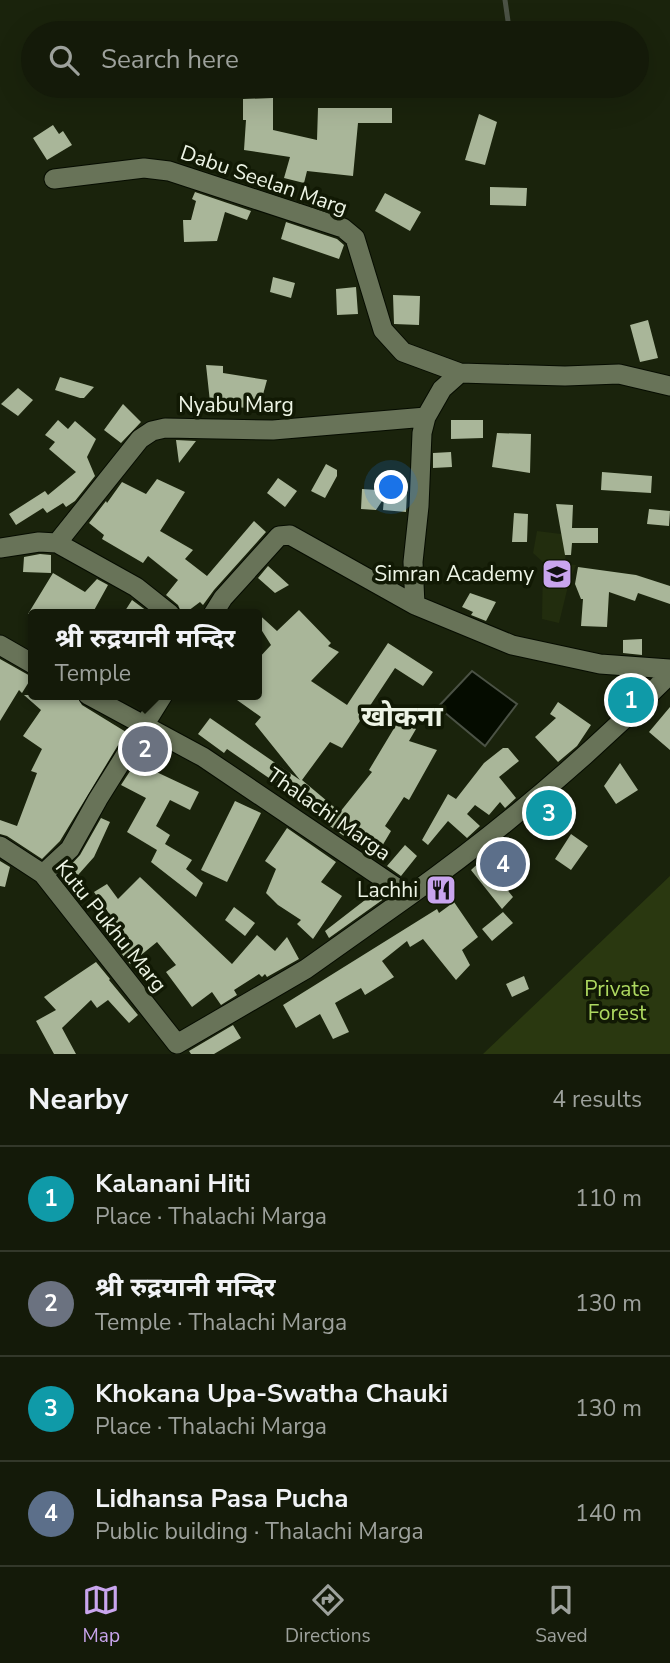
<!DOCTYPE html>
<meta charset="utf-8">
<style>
body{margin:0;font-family:"Nunito Sans","Noto Sans Devanagari",sans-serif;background:#212717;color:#f1f3f6}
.you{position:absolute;left:392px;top:488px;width:24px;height:24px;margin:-18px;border:5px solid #fff;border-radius:50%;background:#1a73e8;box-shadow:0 0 0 10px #1a73e833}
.badge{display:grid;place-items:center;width:46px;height:46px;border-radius:50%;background:#c9a5ee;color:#fff;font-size:23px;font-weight:700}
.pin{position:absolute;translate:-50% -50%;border:4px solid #fff;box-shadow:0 2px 7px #0006}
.popup{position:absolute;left:28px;top:609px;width:234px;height:91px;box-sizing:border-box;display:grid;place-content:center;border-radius:7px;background:#141a09;filter:drop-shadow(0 2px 5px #0005);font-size:23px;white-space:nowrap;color:#9da19c}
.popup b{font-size:26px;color:#f1f3f6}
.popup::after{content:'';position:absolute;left:50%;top:100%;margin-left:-14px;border:14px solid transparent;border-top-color:#141a09}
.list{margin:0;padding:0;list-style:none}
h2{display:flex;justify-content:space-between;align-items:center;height:91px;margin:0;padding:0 28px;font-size:30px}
h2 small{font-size:23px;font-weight:400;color:#9da19c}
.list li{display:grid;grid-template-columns:46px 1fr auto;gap:21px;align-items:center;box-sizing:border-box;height:105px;padding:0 28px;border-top:2px solid #33382a}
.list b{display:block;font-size:26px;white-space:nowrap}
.list p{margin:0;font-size:23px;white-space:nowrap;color:#9da19c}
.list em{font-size:23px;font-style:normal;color:#9da19c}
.icon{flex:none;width:38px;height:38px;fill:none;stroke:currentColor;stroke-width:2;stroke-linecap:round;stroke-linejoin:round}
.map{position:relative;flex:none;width:670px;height:1054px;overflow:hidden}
.search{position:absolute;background:#141a09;box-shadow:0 7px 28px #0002;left:21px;right:21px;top:21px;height:77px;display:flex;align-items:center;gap:18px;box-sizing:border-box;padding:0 24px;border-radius:38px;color:#9da19c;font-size:26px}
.sheet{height:511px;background:#141a09}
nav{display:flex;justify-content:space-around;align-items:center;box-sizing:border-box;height:98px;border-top:2px solid #33382a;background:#141a09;font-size:19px;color:#9da19c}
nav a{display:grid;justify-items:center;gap:4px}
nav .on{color:#c9a5ee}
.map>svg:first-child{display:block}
</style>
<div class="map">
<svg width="670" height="1054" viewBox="0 0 670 1054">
<rect width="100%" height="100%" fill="#1a230c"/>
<path fill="#222d0e" d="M 537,531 L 569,535 L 565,560 L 567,564 L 576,565 L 569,582 L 559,623 L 542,619 L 543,562 L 533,553 Z"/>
<path fill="#2a3810" d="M 670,876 L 670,1054 L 483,1054 Z"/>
<path fill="#050c00" stroke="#4b5245" stroke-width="2" d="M 472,671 L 517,704 L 485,746 L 438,707 Z"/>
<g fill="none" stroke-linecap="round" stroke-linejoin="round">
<path stroke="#4b5245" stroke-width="5" d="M 505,0 L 508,21"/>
</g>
<path fill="#a9b699" d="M 273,98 L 273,130 L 317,140 L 318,108 L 392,108 L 392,123 L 358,123 L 353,176 L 307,171 L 304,183 L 284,178 L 290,157 L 244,150 L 246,120 L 243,120 L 243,99 Z
M 479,114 L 497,122 L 485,165 L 465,160 Z
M 53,125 L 59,134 L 63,131 L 72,145 L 47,160 L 33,138 Z
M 490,187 L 527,188 L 526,206 L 490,205 Z
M 195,192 L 251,211 L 247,220 L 225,212 L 217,241 L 184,242 L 183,220 L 191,220 L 196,201 L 192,199 Z
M 385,193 L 421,212 L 410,231 L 375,211 Z
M 286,222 L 337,239 L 344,245 L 339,259 L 281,239 Z
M 273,277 L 295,283 L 291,298 L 270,292 Z
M 356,287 L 358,314 L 337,315 L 336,289 Z
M 393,295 L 420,296 L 419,325 L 394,324 Z
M 648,320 L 658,358 L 640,362 L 630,325 Z
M 206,365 L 223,366 L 223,373 L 267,380 L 259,409 L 236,407 L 210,402 Z
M 60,377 L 94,387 L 84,398 L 80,398 L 55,390 Z
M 18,388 L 33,400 L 18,416 L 1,404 Z
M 123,404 L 141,422 L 121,443 L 104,430 Z
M 58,420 L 68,429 L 75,421 L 96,439 L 87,457 L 95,476 L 75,501 L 66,507 L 63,503 L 47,513 L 43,508 L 16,525 L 9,514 L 45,491 L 48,495 L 76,472 L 49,449 L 55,442 L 45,435 Z
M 451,420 L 483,420 L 483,438 L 451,439 Z
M 497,433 L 531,434 L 530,473 L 492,467 Z
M 176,440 L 196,441 L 179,463 Z
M 451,452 L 452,467 L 433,468 L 433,453 Z
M 326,464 L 337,470 L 337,476 L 325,498 L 311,491 Z
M 602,472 L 652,476 L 651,493 L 601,490 Z
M 278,478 L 297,491 L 285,507 L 267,493 Z
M 157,479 L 185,492 L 160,531 L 193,550 L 185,559 L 207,576 L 254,521 L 266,532 L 214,590 L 203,605 L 200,602 L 184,614 L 182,614 L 178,605 L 166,595 L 178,580 L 148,556 L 143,563 L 102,539 L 104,535 L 89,523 L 106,501 L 107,503 L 122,482 L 146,494 Z
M 362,489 L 407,492 L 406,512 L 383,510 L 384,498 L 376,510 L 361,509 Z
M 556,504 L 573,505 L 572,528 L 598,528 L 598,543 L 572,543 L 571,555 L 565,555 Z
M 649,509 L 670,511 L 669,526 L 647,524 Z
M 514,513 L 528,514 L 527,542 L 512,542 Z
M 40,554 L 51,555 L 51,573 L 23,572 L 24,557 Z
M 268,566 L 289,585 L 275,593 L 258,578 Z
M 578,567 L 636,575 L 670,586 L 670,604 L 638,593 L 635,601 L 609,592 L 607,627 L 581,626 L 583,599 L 581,599 L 575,584 Z
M 53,573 L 85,592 L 97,579 L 108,585 L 92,614 L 28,614 Z
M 470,593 L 496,602 L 486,621 L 471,615 L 473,612 L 462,607 Z
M 132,600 L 151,614 L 123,614 Z
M 254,610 L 277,631 L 299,610 L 331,643 L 328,646 L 339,652 L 311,681 L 347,705 L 388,643 L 433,672 L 423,686 L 395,668 L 342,748 L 330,742 L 302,780 L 340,812 L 372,772 L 369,770 L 399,720 L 416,729 L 409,741 L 437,750 L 409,800 L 404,797 L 385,826 L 391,831 L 375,858 L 296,802 L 298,798 L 227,749 L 224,753 L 198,734 L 210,718 L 300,780 L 255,724 L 261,717 L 230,695 L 257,695 L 257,660 L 271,645 L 257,623 L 257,614 L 250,613 Z
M 642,639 L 642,655 L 623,653 L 623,640 Z
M 0,659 L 32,677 L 22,693 L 19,690 L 0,721 Z
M 24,695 L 76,695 L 82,705 L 126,732 L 60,841 L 42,859 L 7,836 L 0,834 L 0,820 L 17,826 L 37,773 L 31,771 L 42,749 L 23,736 L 41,710 Z
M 558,702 L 591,725 L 577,746 L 558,762 L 535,737 L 556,718 L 550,714 Z
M 670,707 L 670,750 L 649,732 Z
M 503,748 L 508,748 L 519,761 L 499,777 L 516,798 L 505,808 L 500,802 L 489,815 L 475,805 L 467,814 L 480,826 L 467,838 L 448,821 L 428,845 L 422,840 L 448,794 L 456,799 L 484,763 Z
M 620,763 L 638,790 L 616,804 L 604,786 Z
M 134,765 L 148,773 L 150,769 L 199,792 L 190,810 L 170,800 L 156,826 L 170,835 L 165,844 L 192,860 L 186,869 L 203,883 L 196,897 L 151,862 L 157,850 L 127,832 L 146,798 L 121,785 Z
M 562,794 L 571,808 L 536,832 L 528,820 Z
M 235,801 L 261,813 L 227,882 L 201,870 Z
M 101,818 L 110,822 L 94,857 L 78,875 L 69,867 L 80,855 Z
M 287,828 L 336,862 L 321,882 L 342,896 L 313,939 L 297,924 L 301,920 L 278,905 L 266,893 L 276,869 L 265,861 Z
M 571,834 L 588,846 L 571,870 L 555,859 Z
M 405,845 L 417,856 L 401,876 L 387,866 Z
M 483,859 L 513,897 L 502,909 L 471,870 Z
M 0,861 L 10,867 L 5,887 L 0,886 Z
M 140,877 L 232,964 L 257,935 L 275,951 L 287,937 L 299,959 L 267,977 L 265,974 L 262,977 L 259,974 L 234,990 L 237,995 L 221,1005 L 212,992 L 192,1007 L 166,972 L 176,965 L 157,942 L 130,964 L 105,933 L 117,925 L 94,892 L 107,884 L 118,899 Z
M 378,890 L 385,898 L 329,938 L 325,931 Z
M 454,902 L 478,937 L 462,950 L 470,965 L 456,980 L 423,939 L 410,947 L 407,941 L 382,961 L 394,977 L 365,995 L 361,988 L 335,1003 L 349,1032 L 333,1039 L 320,1014 L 296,1028 L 283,1005 L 437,909 L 439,913 Z
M 234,907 L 255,923 L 245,936 L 225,920 Z
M 503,912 L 513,923 L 492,941 L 482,929 Z
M 96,962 L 110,979 L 109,980 L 138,1015 L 129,1023 L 108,1000 L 97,1008 L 91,1000 L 62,1028 L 76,1054 L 54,1054 L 36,1021 L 56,1010 L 44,997 Z
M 524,976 L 529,989 L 512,997 L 506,984 Z
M 233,1025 L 241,1038 L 214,1054 L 191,1054 L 189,1051 Z"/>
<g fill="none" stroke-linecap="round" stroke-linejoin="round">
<g stroke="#060c00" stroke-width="21">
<path id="minor" d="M 54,179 L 144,168 L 169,171 L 343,228 L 355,238 L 383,330 L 403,352 L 460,373 L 565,376 L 619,374 L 670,386
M 57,543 L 140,439 L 152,431 L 165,428 L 273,430 L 426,417
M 0,548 L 39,542 L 57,543 L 136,587 L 170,614
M 415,605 L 413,562 L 419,506 L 422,433 L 426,417 L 442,389 L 460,373
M 213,614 L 223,598 L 279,536 L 290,535 L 415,605 L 512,645 L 600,664 L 670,669
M 0,645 L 33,664
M 88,695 L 203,757 L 409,896 C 503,829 589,756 670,674
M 0,846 L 43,874 L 177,1044 L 306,969 L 409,896
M 43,874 L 70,849 L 98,799 L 163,695"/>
</g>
<use href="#minor" stroke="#687358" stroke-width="19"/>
</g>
<defs>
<g id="school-square" transform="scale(1.575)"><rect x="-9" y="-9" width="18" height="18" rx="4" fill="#c9a5ee" stroke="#111904"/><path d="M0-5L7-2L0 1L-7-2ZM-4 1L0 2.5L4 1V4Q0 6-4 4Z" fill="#111"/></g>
<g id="restaurant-square" transform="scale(1.575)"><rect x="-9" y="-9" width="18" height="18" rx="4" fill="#c9a5ee" stroke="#111904"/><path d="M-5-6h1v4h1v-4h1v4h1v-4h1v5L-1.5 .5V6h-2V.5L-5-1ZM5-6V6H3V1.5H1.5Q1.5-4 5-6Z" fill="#111"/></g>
</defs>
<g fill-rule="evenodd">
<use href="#school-square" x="557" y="574"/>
<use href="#restaurant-square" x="441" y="890"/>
</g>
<g text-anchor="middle" stroke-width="7" stroke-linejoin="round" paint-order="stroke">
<g font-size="21" fill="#edf4e5" stroke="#111904">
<text transform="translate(264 180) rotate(19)" y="7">Dabu Seelan Marg</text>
<text x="236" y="412">Nyabu Marg</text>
<text transform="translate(329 814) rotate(35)" y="7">Thalachi Marga</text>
<text transform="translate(111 926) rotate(51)" y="7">Kutu Pukhu Marg</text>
</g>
<g font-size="21" fill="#edf4e5" stroke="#111904" text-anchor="end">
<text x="534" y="581">Simran Academy</text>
<text x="418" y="897">Lachhi</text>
</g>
<g font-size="21" fill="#add860" stroke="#111904">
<text x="617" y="996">Private<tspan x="617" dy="24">Forest</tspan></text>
</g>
<g font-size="28" font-weight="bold" fill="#edf4e5" stroke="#111904">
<text x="402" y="726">खोकना</text>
</g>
</g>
</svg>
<div class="you"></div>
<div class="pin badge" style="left:631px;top:700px;background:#0f9aa8">1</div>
<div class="pin badge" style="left:145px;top:749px;background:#6b7280">2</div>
<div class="popup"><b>श्री रुद्रयानी मन्दिर</b>Temple</div>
<div class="pin badge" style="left:549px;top:813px;background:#0f9aa8">3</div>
<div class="pin badge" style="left:503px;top:864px;background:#5c6f8a">4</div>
<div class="search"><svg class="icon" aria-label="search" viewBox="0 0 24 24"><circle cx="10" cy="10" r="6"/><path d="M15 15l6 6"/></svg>Search here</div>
</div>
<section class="sheet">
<h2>Nearby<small>4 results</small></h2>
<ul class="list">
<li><span class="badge" style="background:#0f9aa8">1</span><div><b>Kalanani Hiti</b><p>Place · Thalachi Marga</p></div><em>110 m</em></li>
<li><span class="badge" style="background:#6b7280">2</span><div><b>श्री रुद्रयानी मन्दिर</b><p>Temple · Thalachi Marga</p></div><em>130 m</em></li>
<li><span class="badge" style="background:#0f9aa8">3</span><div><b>Khokana Upa-Swatha Chauki</b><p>Place · Thalachi Marga</p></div><em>130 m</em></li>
<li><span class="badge" style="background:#5c6f8a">4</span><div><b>Lidhansa Pasa Pucha</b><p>Public building · Thalachi Marga</p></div><em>140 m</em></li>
</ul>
</section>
<nav>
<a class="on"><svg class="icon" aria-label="map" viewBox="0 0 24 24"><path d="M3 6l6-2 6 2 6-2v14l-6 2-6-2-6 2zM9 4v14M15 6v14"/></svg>Map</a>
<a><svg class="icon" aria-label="directions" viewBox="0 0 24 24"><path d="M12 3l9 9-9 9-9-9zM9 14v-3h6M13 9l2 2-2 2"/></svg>Directions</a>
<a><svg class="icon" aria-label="saved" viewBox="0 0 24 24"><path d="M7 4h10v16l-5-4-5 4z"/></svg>Saved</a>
</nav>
